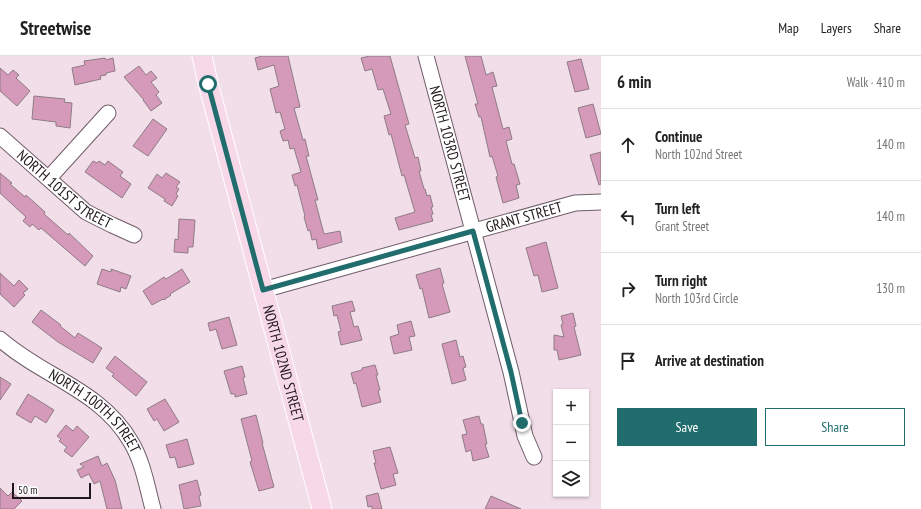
<!DOCTYPE html>
<meta charset="utf-8">
<style>
body{margin:0;font-family:"PT Sans Narrow",sans-serif;background:#f2f2f2;color:#222}
.controls{position:absolute;right:12px;bottom:12px;display:grid;overflow:hidden;border-radius:0px;box-shadow:0 1px 3px #0004}
.controls button{width:36px;height:36px;display:grid;place-items:center;padding:0;border:0;border-bottom:1px solid #e0e0e0;background:#fff;color:#222;font:20px sans-serif}
.scale{position:absolute;left:12px;bottom:10px;width:79px;box-sizing:border-box;padding-left:4px;border:2px solid #1e171b;border-top:0;font-size:11px;line-height:14px;white-space:nowrap;color:#1e171b;-webkit-text-stroke:3px #fff;paint-order:stroke}
.stop{position:absolute;width:12px;height:12px;margin:-9px;border:3px solid #216d6d;border-radius:50%;background:#fff}
.stop.end{background:#216d6d;border-color:#fff;box-shadow:0 1px 4px #0008}
.list{margin:0;padding:0;list-style:none}
h2{display:flex;justify-content:space-between;align-items:center;height:52px;margin:0;padding:0 16px;font-size:17px}
h2 small{font-size:13px;font-weight:400;color:#767676}
.list li{display:grid;grid-template-columns:26px 1fr auto;gap:12px;align-items:center;box-sizing:border-box;height:72px;padding:0 16px;border-top:1px solid #e0e0e0}
.list b{display:block;font-size:15px;white-space:nowrap}
.list p{margin:0;font-size:13px;white-space:nowrap;color:#767676}
.list em{font-size:13px;font-style:normal;color:#767676}
.actions{display:flex;gap:8px;padding:12px 16px}
.actions a{flex:1;padding:9px 0;border:1px solid #216d6d;border-radius:0px;text-align:center;font-size:14px;color:#216d6d}
.actions .main{background:#216d6d;color:#fff}
.icon{flex:none;width:22px;height:22px;fill:none;stroke:currentColor;stroke-width:2;stroke-linecap:round;stroke-linejoin:round}
.map{position:relative;flex:none;width:601px;height:453px;overflow:hidden}
header{display:flex;align-items:center;gap:24px;box-sizing:border-box;height:56px;padding:0 20px;background:#fff;border-bottom:1px solid #e0e0e0}
header strong{font-size:19px}
nav{display:flex;gap:22px;margin-inline-start:auto;font-size:14px}
main{display:flex}
aside{flex:1;background:#fff}
.map>svg:first-child{display:block}
</style>
<header>
<strong>Streetwise</strong>
<nav><a>Map</a><a>Layers</a><a>Share</a></nav>
</header>
<main>
<div class="map">
<svg width="601" height="453" viewBox="0 0 601 453">
<rect width="100%" height="100%" fill="#f2dee8"/>
<path fill="#d599ba" stroke="#8e7c85" d="M 262,0 L 288,0 L 300,51 L 294,52 L 303,84 L 305,83 L 309,100 L 306,100 L 318,144 L 315,144 L 324,178 L 340,175 L 342,186 L 318,193 L 316,183 L 312,184 L 310,174 L 308,175 L 304,161 L 305,160 L 297,129 L 295,130 L 292,119 L 301,116 L 294,92 L 290,93 L 288,84 L 283,85 L 280,75 L 285,73 L 280,56 L 276,57 L 270,33 L 279,30 L 274,9 L 258,14 L 255,2 Z
M 370,0 L 390,0 L 409,68 L 405,69 L 415,102 L 418,101 L 421,115 L 419,115 L 424,133 L 425,133 L 427,140 L 430,139 L 433,151 L 431,151 L 433,158 L 431,159 L 433,165 L 399,174 L 395,162 L 415,156 L 404,119 L 402,120 L 391,78 L 389,79 L 384,60 L 391,58 L 383,33 L 378,34 L 372,13 L 365,15 L 361,2 Z
M 465,0 L 481,0 L 486,19 L 493,16 L 497,30 L 492,31 L 503,73 L 509,71 L 512,83 L 506,85 L 512,108 L 514,108 L 520,128 L 516,129 L 519,142 L 503,147 L 496,121 L 498,120 L 492,100 L 490,101 L 481,61 L 479,61 L 475,48 L 478,48 Z
M 105,2 L 106,4 L 113,2 L 115,15 L 106,17 L 106,19 L 100,20 L 101,23 L 75,29 L 72,12 L 85,9 L 84,5 Z
M 581,3 L 589,33 L 575,36 L 567,6 Z
M 139,10 L 146,19 L 151,15 L 157,22 L 151,26 L 159,36 L 156,39 L 162,47 L 151,55 L 143,44 L 144,44 L 124,21 Z
M 0,12 L 8,19 L 13,14 L 19,19 L 16,22 L 30,35 L 17,50 L 0,35 Z
M 34,40 L 65,43 L 64,46 L 72,47 L 70,72 L 56,70 L 56,66 L 32,63 Z
M 593,48 L 601,78 L 586,82 L 578,52 Z
M 153,63 L 167,73 L 148,100 L 133,90 Z
M 601,96 L 601,128 L 599,129 L 590,99 Z
M 93,105 L 97,107 L 99,105 L 105,109 L 108,105 L 123,116 L 120,120 L 131,128 L 122,142 L 85,116 Z
M 0,117 L 12,127 L 10,128 L 25,141 L 26,139 L 45,156 L 44,158 L 68,179 L 69,177 L 93,200 L 85,210 L 41,172 L 39,174 L 32,168 L 30,171 L 23,165 L 26,161 L 0,137 Z
M 166,117 L 180,126 L 176,131 L 179,133 L 176,138 L 178,140 L 172,150 L 164,145 L 165,143 L 148,132 L 157,118 L 162,122 Z
M 179,163 L 195,164 L 193,191 L 188,191 L 188,197 L 174,196 L 175,183 L 178,184 Z
M 546,186 L 558,232 L 542,236 L 538,219 L 534,220 L 526,192 Z
M 440,212 L 444,227 L 442,228 L 450,256 L 429,262 L 422,232 L 420,233 L 416,219 Z
M 102,213 L 111,216 L 111,213 L 131,220 L 126,233 L 121,231 L 120,236 L 97,228 Z
M 182,213 L 190,226 L 170,238 L 171,239 L 164,244 L 163,243 L 152,249 L 143,235 L 164,221 L 166,223 Z
M 0,217 L 14,230 L 19,224 L 28,233 L 23,237 L 25,239 L 14,251 L 0,238 Z
M 352,245 L 355,255 L 350,256 L 354,271 L 358,270 L 362,284 L 341,289 L 338,276 L 341,275 L 337,259 L 334,260 L 332,250 Z
M 41,254 L 61,269 L 60,270 L 75,282 L 78,277 L 102,292 L 93,307 L 58,286 L 32,266 Z
M 573,257 L 576,270 L 574,271 L 581,299 L 559,304 L 557,294 L 554,294 L 554,279 L 564,281 L 561,269 L 563,268 L 561,260 Z
M 229,261 L 237,289 L 222,293 L 216,273 L 210,275 L 208,267 Z
M 411,265 L 415,280 L 409,281 L 412,294 L 394,298 L 390,281 L 399,278 L 397,269 Z
M 456,284 L 460,301 L 463,300 L 466,311 L 463,312 L 466,324 L 452,328 L 442,288 Z
M 115,300 L 147,326 L 136,340 L 112,320 L 114,318 L 106,312 Z
M 375,309 L 378,319 L 376,319 L 380,334 L 378,335 L 381,346 L 362,351 L 356,327 L 354,328 L 351,317 L 362,314 L 362,312 Z
M 242,310 L 245,321 L 243,322 L 247,338 L 235,341 L 235,338 L 231,338 L 224,315 Z
M 0,321 L 11,328 L 0,344 Z
M 28,338 L 54,354 L 46,367 L 35,360 L 31,367 L 16,358 Z
M 165,343 L 179,366 L 164,375 L 157,363 L 154,365 L 147,353 Z
M 256,359 L 263,387 L 262,387 L 274,431 L 259,435 L 250,406 L 252,405 L 241,363 Z
M 479,360 L 481,368 L 483,368 L 487,388 L 485,388 L 489,401 L 473,405 L 471,394 L 466,396 L 462,379 L 467,378 L 463,364 Z
M 66,369 L 73,375 L 77,370 L 89,381 L 72,401 L 64,395 L 67,391 L 59,385 L 61,383 L 57,380 Z
M 187,383 L 194,408 L 178,412 L 175,401 L 170,402 L 166,389 Z
M 390,391 L 398,417 L 393,418 L 396,429 L 381,433 L 374,407 L 376,407 L 373,395 Z
M 98,400 L 102,410 L 107,407 L 115,424 L 122,453 L 107,453 L 100,425 L 94,428 L 89,418 L 81,422 L 77,414 L 84,411 L 80,408 Z
M 197,424 L 201,439 L 199,440 L 201,450 L 184,453 L 179,429 Z
M 0,432 L 8,440 L 12,436 L 22,445 L 14,453 L 0,453 Z
M 378,437 L 382,453 L 372,453 L 372,450 L 368,451 L 366,440 Z
M 491,440 L 521,453 L 485,453 Z"/>
<g fill="none" stroke-linecap="round" stroke-linejoin="round">
<g stroke="#6f5d67" stroke-width="17">
<g id="minor">
<path id="s1" d="M 426,0 L 511,316 L 525,380 L 534,401"/>
<path id="s2" d="M 0,80 L 86,156 L 112,169 L 134,179"/>
<path d="M 49,122 L 108,57"/>
<path id="s3" d="M 263,234 L 575,147 L 601,146"/>
<path id="s4" d="M 0,283 C 43,321 101,334 131,386 C 143,406 147,431 153,453"/>
</g>
</g>
<g stroke="#fff" stroke-width="21">
<g id="major">
<path id="s5" d="M 202,0 L 208,27 L 322,453"/>
</g>
</g>
<use href="#minor" stroke="#fff" stroke-width="15"/>
<use href="#major" stroke="#f7d8e9" stroke-width="19"/>
</g>
<g fill="none" stroke-linecap="round" stroke-linejoin="round">
<path stroke="#216d6d" stroke-width="5" d="M 208,28 L 263,234 L 473,175 L 511,316 L 522,367"/>
</g>
<g text-anchor="middle" stroke-width="3" stroke-linejoin="round" paint-order="stroke">
<g font-size="15" fill="#1e171b" stroke="#fff">
<text dy="5" stroke="none"><textPath href="#s1" startOffset="91">NORTH 103RD STREET</textPath></text>
<text dy="5" stroke="none"><textPath href="#s2" startOffset="84">NORTH 101ST STREET</textPath></text>
<text dy="5" stroke="none"><textPath href="#s3" startOffset="271">GRANT STREET</textPath></text>
<text dy="5" stroke="none"><textPath href="#s5" startOffset="318">NORTH 102ND STREET</textPath></text>
<text dy="5" stroke="none"><textPath href="#s4" startOffset="120">NORTH 100TH STREET</textPath></text>
</g>
</g>
</svg>
<div class="controls">
<button>+</button>
<button>−</button>
<button><svg class="icon" aria-label="layers" viewBox="0 0 24 24"><path d="M12 4l9 5-9 5-9-5zM3 14l9 5 9-5"/></svg></button>
</div>
<div class="scale">50 m</div>
<div class="stop" style="left:208px;top:28px"></div>
<div class="stop end" style="left:522px;top:367px"></div>
</div>
<aside>
<h2>6 min<small>Walk · 410 m</small></h2>
<ul class="list">
<li><svg class="icon" aria-label="ahead" viewBox="0 0 24 24"><path d="M12 20V5M6 11l6-6 6 6"/></svg><div><b>Continue</b><p>North 102nd Street</p></div><em>140 m</em></li>
<li><svg class="icon" aria-label="left" viewBox="0 0 24 24"><path d="M17 20v-9H6M10 6l-5 5 5 5"/></svg><div><b>Turn left</b><p>Grant Street</p></div><em>140 m</em></li>
<li><svg class="icon" aria-label="right" viewBox="0 0 24 24"><path d="M7 20v-9h11M14 6l5 5-5 5"/></svg><div><b>Turn right</b><p>North 103rd Circle</p></div><em>130 m</em></li>
<li><svg class="icon" aria-label="arrive" viewBox="0 0 24 24"><path d="M6 21V4h12l-3 4 3 4H6"/></svg><div><b>Arrive at destination</b></div></li>
</ul>
<div class="actions"><a class="main">Save</a><a>Share</a></div>
</aside>
</main>
